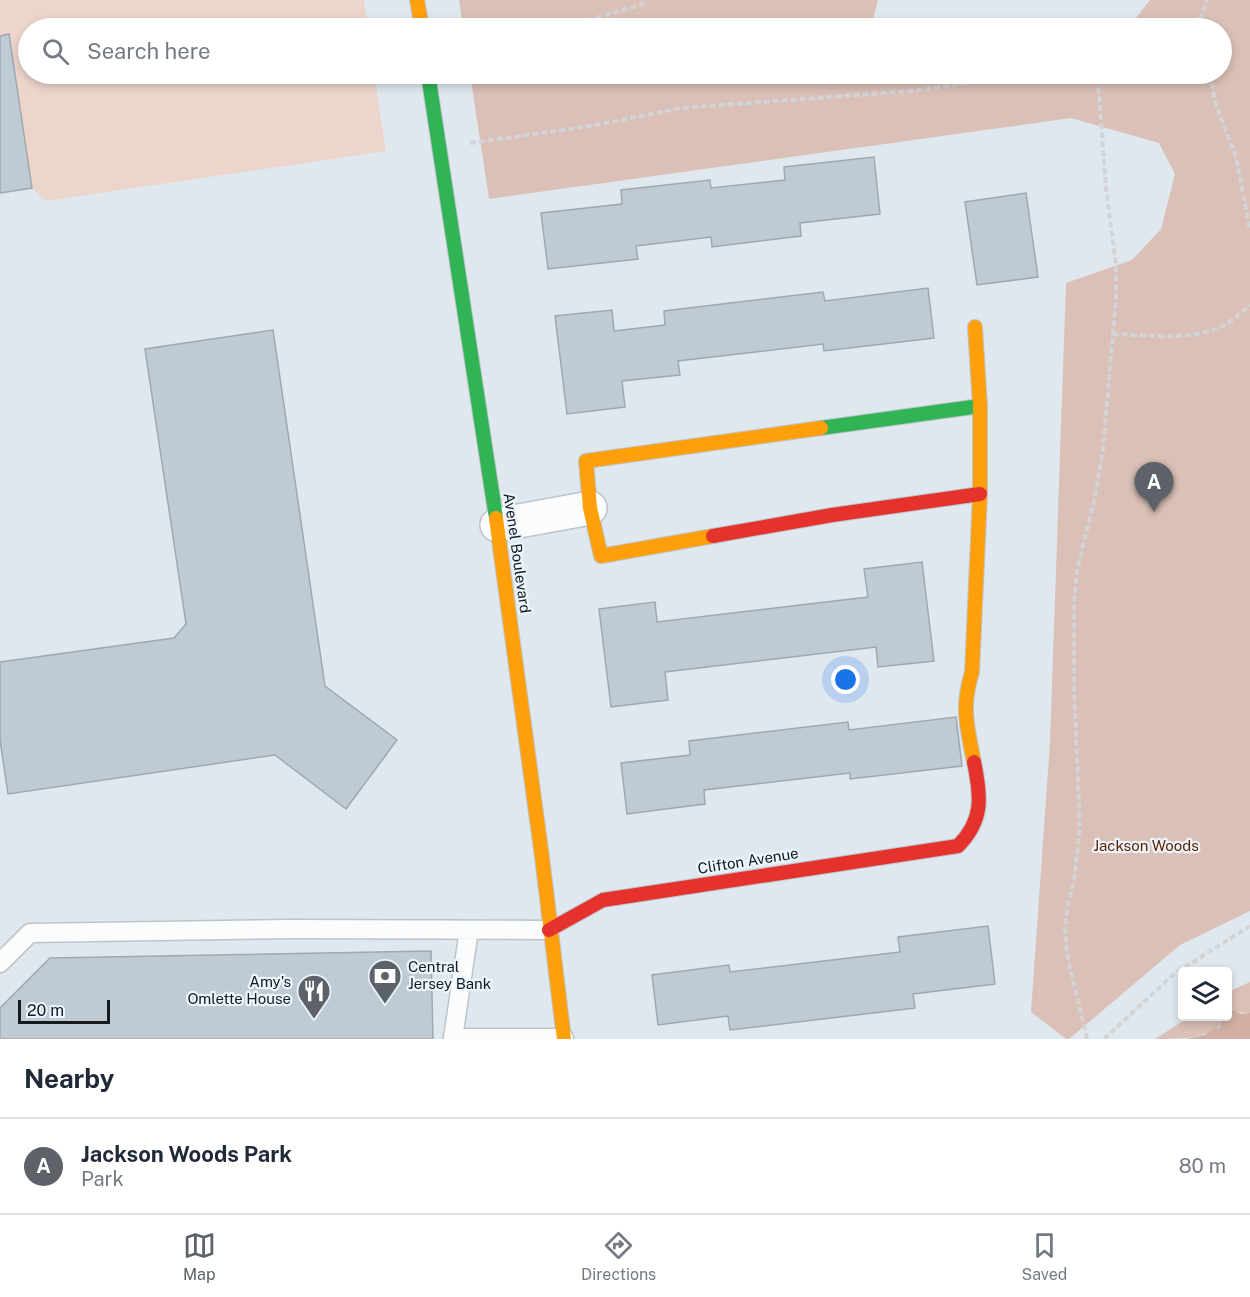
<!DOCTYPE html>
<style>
body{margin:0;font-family:"Public Sans",sans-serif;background:#f6f6f7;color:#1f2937}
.controls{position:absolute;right:18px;bottom:18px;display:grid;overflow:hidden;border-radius:6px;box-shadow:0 3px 9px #0003}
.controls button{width:54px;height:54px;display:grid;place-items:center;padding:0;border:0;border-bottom:2px solid #e0e1e3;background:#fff;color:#1f2937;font:30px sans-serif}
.scale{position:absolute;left:18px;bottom:15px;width:92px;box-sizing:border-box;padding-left:6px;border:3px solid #151a1e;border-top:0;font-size:16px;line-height:21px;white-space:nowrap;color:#151a1e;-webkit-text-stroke:4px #ecf5fd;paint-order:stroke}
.you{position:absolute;left:846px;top:680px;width:21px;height:21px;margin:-15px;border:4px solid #fff;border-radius:50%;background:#1a73e8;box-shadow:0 0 0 9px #1a73e833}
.badge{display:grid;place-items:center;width:39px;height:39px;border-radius:50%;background:#5c6267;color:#fff;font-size:20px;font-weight:700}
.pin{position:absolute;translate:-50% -50px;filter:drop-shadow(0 2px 3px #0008)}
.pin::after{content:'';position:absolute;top:32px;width:21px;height:18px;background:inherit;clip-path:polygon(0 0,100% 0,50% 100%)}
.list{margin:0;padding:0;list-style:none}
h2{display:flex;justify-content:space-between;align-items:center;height:78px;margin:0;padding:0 24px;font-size:26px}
h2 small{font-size:20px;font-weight:400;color:#747a83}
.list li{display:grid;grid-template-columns:39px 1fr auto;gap:18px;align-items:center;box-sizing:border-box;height:96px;padding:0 24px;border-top:2px solid #e0e1e3}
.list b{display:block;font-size:22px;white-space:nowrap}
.list p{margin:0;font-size:20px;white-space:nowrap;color:#747a83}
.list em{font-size:20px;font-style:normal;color:#747a83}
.icon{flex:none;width:33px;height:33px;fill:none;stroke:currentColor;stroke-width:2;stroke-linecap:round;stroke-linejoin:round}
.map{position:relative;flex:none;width:1250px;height:1039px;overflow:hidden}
.search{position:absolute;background:#fff;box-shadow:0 3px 9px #0003;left:18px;right:18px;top:18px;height:66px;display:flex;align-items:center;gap:15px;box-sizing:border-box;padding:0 21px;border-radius:33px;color:#747a83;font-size:22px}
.sheet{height:174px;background:#fff}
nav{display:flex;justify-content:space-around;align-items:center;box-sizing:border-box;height:84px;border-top:2px solid #e0e1e3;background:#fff;font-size:16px;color:#747a83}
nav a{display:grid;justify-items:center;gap:3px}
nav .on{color:#5c6267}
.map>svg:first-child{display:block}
</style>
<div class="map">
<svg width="1250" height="1039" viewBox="0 0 1250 1039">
<rect width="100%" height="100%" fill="#e0e8ef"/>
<path fill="#edd5cc" d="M 0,0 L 364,0 L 368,28 L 28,28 L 28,74 L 374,74 L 386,151 L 46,201 L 32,188 L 9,35 L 0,36 Z"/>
<path fill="#dac0b7" d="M 459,0 L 878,0 L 873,19 L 874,28 L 463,28 Z
M 1150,0 L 1250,0 L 1250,911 L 1180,945 L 1069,1039 L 1066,1039 L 1031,1012 L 1050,742 L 1066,283 L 1132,260 L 1161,229 L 1175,174 L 1159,143 L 1071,118 L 489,199 L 470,74 L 1222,74 L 1222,28 L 1128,28 Z
M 1250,982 L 1250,1013 C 1242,1014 1236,1010 1228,1011 L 1228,992 Z
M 1189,1017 L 1222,1017 L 1221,1026 C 1204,1039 1177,1039 1155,1039 Z"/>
<path fill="#d1b0a3" d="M 1233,1010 L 1242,1014 L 1250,1013 L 1250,1039 L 1186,1039 L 1205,1035 L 1214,1028 L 1218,1029 L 1221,1026 L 1222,1017 L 1228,1016 L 1228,1011 Z"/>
<path fill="#becad4" stroke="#a1a8ad" stroke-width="1.5" d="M 9,34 L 32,188 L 0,193 L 0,36 Z
M 874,157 L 880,214 L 800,223 L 801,236 L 712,247 L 711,237 L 636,246 L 638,259 L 548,269 L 541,213 L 622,204 L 621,190 L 710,180 L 711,188 L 785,180 L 784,167 Z
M 1026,193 L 1038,277 L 977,285 L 965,202 Z
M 928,288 L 934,338 L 824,351 L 823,344 L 678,361 L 680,375 L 622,381 L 625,407 L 567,414 L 555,316 L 612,310 L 614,331 L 665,325 L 664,311 L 823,292 L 825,301 Z
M 273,330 L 325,686 L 397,740 L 346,809 L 275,755 L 8,794 L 0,740 L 0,662 L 174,638 L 186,624 L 145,349 Z
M 922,562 L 934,661 L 878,667 L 876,647 L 665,672 L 668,700 L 611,707 L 599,609 L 655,602 L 657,622 L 868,597 L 864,569 Z
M 956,717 L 962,766 L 850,779 L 850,773 L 704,790 L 705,804 L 627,814 L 621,763 L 690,755 L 689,741 L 848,722 L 849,730 Z
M 988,926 L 995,984 L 913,994 L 915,1008 L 730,1030 L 728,1016 L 658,1025 L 652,975 L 729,965 L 730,972 L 900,952 L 898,937 Z
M 431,951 L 433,1039 L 0,1039 L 0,1008 L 50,958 Z"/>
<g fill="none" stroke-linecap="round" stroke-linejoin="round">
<g stroke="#bdc3c9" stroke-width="21">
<path id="lane" d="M 469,930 L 453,1038 L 564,1038
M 0,963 L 30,933 L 290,929 L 549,930"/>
</g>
<g stroke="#bdc3c9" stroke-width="36">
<path id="street" d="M 497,525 L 590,508"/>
</g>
<g stroke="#bdc3c9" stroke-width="16">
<path id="fast" d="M 428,74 L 496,518
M 821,428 L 980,406"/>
</g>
<g stroke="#bdc3c9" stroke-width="16">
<path id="slow" d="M 417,0 L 422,28
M 496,518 L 542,857 L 564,1039
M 713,536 L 601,556 L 590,508 L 586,461 L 821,428
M 974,762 C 967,726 961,708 972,672 L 980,494 L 980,406 L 975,327"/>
</g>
<g stroke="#bdc3c9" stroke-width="16">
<path id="jam" d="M 713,536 L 832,515 L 980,494
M 549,930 L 603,900 L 958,846 C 984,820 981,796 974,762"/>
</g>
<path stroke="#d2d4d6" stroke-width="4" stroke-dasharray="6 3" stroke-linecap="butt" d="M 543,28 L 585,21 L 640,5 L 647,0
M 1197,28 L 1207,0
M 1210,74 L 1216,105 L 1236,157 L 1250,230
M 470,143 L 591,126 L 681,108 L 911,91 L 1028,74
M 1113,334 C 1147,335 1189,341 1220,327 C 1232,322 1241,313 1250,305
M 1087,1039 L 1067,954 L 1065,929 L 1067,909 L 1074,880 L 1080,829 L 1074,688 L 1074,603 L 1077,570 L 1095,497 L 1103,449 L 1116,299 L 1116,265 L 1106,188 L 1098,82 L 1095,74
M 1104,1039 L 1174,974 L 1250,926"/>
<use href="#lane" stroke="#fafcfd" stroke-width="18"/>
<use href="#street" stroke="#fafcfd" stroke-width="33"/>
<use href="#fast" stroke="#30b455" stroke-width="14"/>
<use href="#slow" stroke="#ff9f0a" stroke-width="14"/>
<use href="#jam" stroke="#e5322d" stroke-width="14"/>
</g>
<defs>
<g id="bank-pin" transform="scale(1.725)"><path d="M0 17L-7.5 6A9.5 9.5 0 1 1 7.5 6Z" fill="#5c6267" stroke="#ecf5fd"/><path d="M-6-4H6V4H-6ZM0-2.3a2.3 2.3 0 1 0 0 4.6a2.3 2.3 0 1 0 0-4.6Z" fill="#fff"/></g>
<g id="restaurant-pin" transform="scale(1.725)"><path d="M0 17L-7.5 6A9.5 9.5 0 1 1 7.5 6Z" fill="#5c6267" stroke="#ecf5fd"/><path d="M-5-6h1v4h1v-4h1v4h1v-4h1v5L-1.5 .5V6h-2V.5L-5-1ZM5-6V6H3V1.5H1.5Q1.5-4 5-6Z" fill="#fff"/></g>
</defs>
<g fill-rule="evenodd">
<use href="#bank-pin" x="385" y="976"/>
<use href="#restaurant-pin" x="314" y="991"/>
</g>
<g text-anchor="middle" stroke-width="4.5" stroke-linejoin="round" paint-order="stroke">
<g font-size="15" fill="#151a1e" stroke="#ecf5fd">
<text transform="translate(517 553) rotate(82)" y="5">Avenel Boulevard</text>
<text transform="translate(748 861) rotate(-9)" y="5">Clifton Avenue</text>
</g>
<g font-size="15" fill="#602200" stroke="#ecf5fd">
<text x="1146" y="851">Jackson Woods</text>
</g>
<g font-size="15" fill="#151a1e" stroke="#ecf5fd" text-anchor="start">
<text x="408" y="972">Central<tspan x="408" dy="17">Jersey Bank</tspan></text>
<text x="291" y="987" text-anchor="end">Amy's<tspan x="291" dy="17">Omlette House</tspan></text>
</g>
</g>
</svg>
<div class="controls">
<button><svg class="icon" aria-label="layers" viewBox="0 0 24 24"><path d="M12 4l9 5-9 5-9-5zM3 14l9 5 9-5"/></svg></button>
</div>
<div class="scale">20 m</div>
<div class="you"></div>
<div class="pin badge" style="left:1154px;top:512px">A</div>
<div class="search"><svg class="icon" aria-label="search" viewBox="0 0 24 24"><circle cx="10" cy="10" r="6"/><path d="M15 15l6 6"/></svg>Search here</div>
</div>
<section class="sheet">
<h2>Nearby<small></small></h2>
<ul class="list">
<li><span class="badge">A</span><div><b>Jackson Woods Park</b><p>Park</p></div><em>80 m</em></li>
</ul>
</section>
<nav>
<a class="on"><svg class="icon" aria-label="map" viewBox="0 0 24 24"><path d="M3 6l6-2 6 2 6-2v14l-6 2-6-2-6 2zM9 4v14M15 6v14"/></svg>Map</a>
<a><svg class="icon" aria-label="directions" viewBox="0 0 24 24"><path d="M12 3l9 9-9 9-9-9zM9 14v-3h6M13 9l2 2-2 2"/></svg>Directions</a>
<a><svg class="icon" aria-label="saved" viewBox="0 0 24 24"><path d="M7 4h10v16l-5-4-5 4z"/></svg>Saved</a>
</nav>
